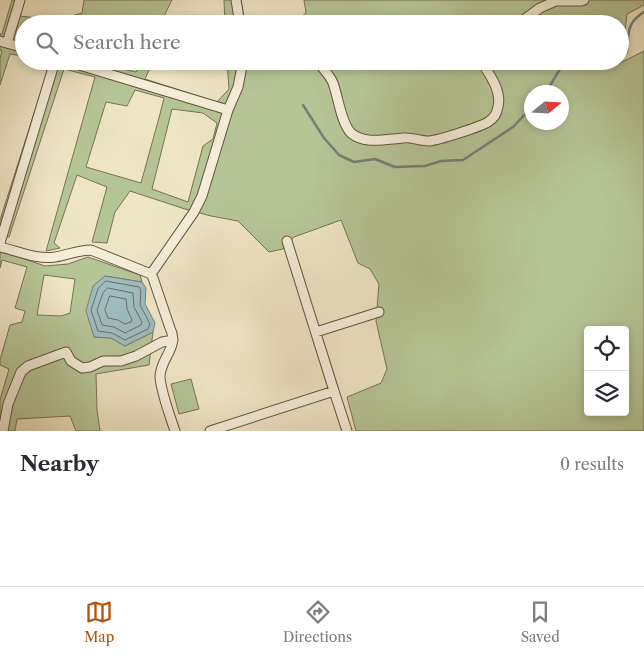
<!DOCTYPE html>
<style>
body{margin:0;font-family:"Libre Caslon Text",serif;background:#f7f7f7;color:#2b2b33}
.controls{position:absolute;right:15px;bottom:15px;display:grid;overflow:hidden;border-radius:5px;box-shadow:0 2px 8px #0003}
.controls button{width:45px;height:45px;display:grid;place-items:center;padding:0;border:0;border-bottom:1px solid #e1e1e2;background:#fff;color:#2b2b33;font:25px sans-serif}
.compass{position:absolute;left:524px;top:85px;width:45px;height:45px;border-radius:50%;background:#fff;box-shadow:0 2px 8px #0003;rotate:72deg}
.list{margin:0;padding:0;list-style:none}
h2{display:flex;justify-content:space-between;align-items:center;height:65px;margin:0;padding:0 20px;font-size:21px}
h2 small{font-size:16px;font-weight:400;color:#7c7c81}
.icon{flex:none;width:28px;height:28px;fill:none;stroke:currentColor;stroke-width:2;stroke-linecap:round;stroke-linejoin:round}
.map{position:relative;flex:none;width:644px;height:431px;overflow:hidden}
.search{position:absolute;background:#fff;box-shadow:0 2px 8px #0003;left:15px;right:15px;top:15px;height:55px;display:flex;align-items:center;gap:12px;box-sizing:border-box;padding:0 18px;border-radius:28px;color:#7c7c81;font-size:19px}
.sheet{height:155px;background:#fff}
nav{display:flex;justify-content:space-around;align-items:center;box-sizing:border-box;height:70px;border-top:1px solid #e1e1e2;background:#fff;font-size:14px;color:#7c7c81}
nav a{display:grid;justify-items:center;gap:2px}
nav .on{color:#b45309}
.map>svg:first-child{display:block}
</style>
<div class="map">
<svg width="644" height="431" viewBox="0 0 644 431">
<rect width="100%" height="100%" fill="#eee5c5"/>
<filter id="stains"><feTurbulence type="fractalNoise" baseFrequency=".004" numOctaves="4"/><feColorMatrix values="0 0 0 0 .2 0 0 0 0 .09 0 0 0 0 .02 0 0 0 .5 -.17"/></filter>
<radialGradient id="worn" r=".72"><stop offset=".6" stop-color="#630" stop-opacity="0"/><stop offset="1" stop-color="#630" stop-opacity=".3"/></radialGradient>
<path fill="#b6c596" stroke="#787354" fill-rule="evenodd" d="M 12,0 L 24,0 L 19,16 L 58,20 L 82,13 L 84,0 L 172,0 L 160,24 L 113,24 L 98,21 L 90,24 L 24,24 L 24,56 L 10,54 L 0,85 L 0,58 L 2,51 L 0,50 L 0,34 L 2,34 Z
M 224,0 L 241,0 L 245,24 L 225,24 Z
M 304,0 L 644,0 L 644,5 L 627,14 L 623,49 L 620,51 L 620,24 L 292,24 L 306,13 Z
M 644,51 L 644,431 L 356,431 L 347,397 L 381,383 L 387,369 L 376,321 L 379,284 L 370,269 L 358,263 L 341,220 L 294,237 L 283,249 L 269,252 L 238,221 L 211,216 L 185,209 L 130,191 L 115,212 L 107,243 L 92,242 L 107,187 L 77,175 L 54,243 L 60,248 L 46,251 L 95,77 L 64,69 L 9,237 L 0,236 L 0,220 L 50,63 L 45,61 L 88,61 L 136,72 L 142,61 L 153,61 L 145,79 L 217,102 L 229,89 L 227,61 L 555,61 L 552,68 L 566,61 L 612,61 L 620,63 ZM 135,90 L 164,98 L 160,114 L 141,183 L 86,167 L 106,102 L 127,106 ZM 532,92 L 562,92 L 562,122 L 532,122 ZM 172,109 L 203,113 L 217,123 L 213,139 L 203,146 L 188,202 L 152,189 ZM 588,330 L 625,330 L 625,412 L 588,412 Z
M 1,251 L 45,266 L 68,264 L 88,257 L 140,275 L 142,282 L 105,276 L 94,337 L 111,338 L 125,346 L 153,332 L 149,365 L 96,374 L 97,410 L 100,431 L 76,431 L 70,416 L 17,419 L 15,431 L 0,431 L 0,400 L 9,369 L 0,365 L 0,360 L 10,325 L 22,322 L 25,311 L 15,308 L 27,267 L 2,260 L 0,268 L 0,253 ZM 44,275 L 75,279 L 70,313 L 61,316 L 37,315 Z
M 191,379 L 199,409 L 179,414 L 171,384 Z"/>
<path fill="#9ebcbe" stroke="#767e79" d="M 105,276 L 142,282 L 146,288 L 145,304 L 155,323 L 153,332 L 125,346 L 111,338 L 94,337 L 86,311 L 93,286 Z"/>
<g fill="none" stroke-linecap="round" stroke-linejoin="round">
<path stroke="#6c6e68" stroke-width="1" d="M 106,281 L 139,287 L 141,290 L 140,305 L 150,324 L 148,329 L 125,340 L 112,333 L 98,331 L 91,310 L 98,289 Z
M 108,288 L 133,293 L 134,307 L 142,322 L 141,325 L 125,333 L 114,327 L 102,325 L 97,310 L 103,293 Z
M 110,296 L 126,299 L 127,309 L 132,320 L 131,322 L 125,324 L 118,320 L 108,318 L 105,310 Z"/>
<path stroke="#767e79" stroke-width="2.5" d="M 620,57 L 627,52 C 629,33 626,23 644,12
M 546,92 L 565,61
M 303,105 L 324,138 L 339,155 L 354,162 L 375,159 L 395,167 L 425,166 L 441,161 L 463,160 L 513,127 L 532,107"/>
<g stroke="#66523e" stroke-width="11">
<path id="minor" d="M 236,0 L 240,24
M 518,24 L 540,8 L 556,1 L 581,1 L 584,0
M 0,41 L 24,48
M 7,43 L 20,0
M 66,61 L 228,110
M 317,61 C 322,68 330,75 333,83 C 338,96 341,123 351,133 C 365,145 387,139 403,138 C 412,137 420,141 429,141 C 439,140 480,127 488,122 C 493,119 497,113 498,107 C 502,90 489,74 481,61
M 287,241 L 334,391
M 0,243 L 55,61
M 0,247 C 18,251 37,260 55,257 C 68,255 78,250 91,250 L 151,274 L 153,278 L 170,328 C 180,347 160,358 160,377 C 161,392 170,416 175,431
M 151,274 L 194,212 L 202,196 L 228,110 L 238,87 L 243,61
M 316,332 L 379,312
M 3,431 L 8,404 L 21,372 L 28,366 L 66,352 L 71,361 L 82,368 L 90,367 L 103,361 L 121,361 L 136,356 L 162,342 L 173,340
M 210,431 L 334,391 L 347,431"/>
</g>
<use href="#minor" stroke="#f4eed9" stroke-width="9"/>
</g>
<rect width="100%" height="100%" filter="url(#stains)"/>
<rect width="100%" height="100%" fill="url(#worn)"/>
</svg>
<div class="controls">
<button><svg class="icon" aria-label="locate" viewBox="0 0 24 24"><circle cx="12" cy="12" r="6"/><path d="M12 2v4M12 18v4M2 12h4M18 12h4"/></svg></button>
<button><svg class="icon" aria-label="layers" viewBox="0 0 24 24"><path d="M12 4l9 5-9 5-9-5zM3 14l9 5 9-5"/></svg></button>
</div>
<svg class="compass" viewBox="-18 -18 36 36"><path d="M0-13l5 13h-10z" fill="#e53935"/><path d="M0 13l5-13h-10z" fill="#7c7c81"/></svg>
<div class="search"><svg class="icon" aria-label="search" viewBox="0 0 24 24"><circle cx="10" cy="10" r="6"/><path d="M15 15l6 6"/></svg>Search here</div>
</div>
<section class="sheet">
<h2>Nearby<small>0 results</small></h2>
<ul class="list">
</ul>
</section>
<nav>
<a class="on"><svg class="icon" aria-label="map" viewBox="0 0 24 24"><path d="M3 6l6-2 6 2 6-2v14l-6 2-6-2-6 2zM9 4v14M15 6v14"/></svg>Map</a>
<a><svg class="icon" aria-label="directions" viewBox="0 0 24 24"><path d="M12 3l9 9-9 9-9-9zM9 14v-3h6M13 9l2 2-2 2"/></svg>Directions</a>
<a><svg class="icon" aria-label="saved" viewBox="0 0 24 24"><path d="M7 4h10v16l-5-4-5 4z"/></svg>Saved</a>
</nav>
